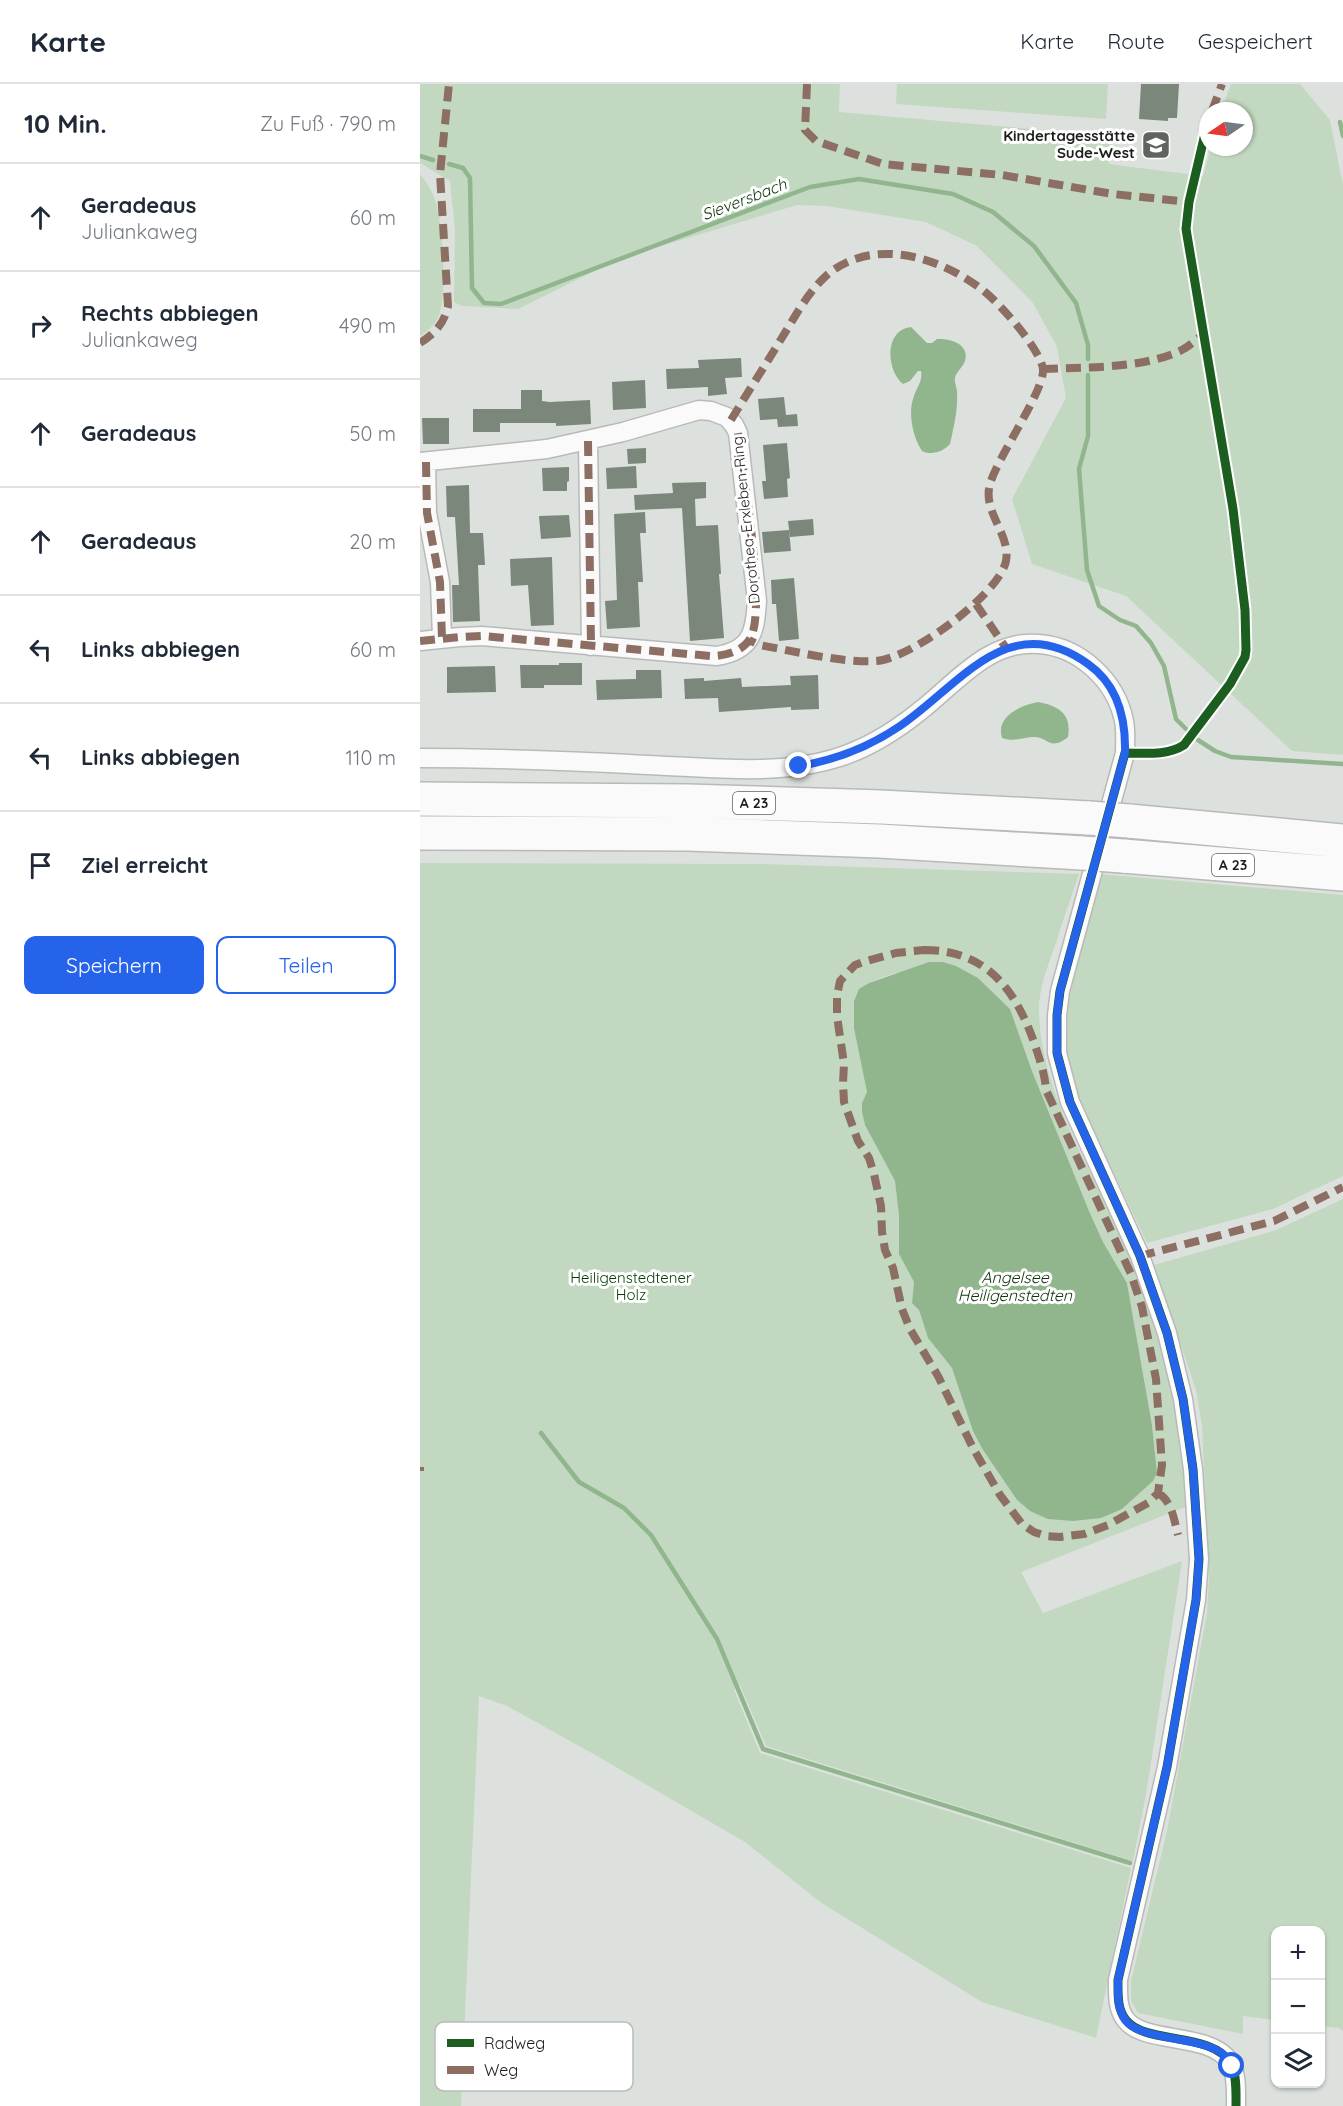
<!DOCTYPE html>
<html lang="de">
<meta charset="utf-8">
<style>
body{margin:0;font-family:Quicksand,sans-serif;background:#f6f6f7;color:#1f2937}
.controls{position:absolute;right:18px;bottom:18px;display:grid;overflow:hidden;border-radius:12px;box-shadow:0 2px 4px #0004}
.controls button{width:54px;height:54px;display:grid;place-items:center;padding:0;border:0;border-bottom:2px solid #e0e1e3;background:#fff;color:#1f2937;font:30px sans-serif}
.compass{position:absolute;left:779px;top:18px;width:54px;height:54px;border-radius:50%;background:#fff;box-shadow:0 2px 4px #0004;rotate:257deg}
.stop{position:absolute;width:18px;height:18px;margin:-14px;border:4px solid #2563eb;border-radius:50%;background:#fff}
.stop.end{background:#2563eb;border-color:#fff;box-shadow:0 2px 6px #0008}
.list{margin:0;padding:0;list-style:none}
h2{display:flex;justify-content:space-between;align-items:center;height:78px;margin:0;padding:0 24px;font-size:26px}
h2 small{font-size:20px;font-weight:400;color:#747a83}
.list li{display:grid;grid-template-columns:39px 1fr auto;gap:18px;align-items:center;box-sizing:border-box;height:108px;padding:0 24px;border-top:2px solid #e0e1e3}
.list b{display:block;font-size:22px;white-space:nowrap}
.list p{margin:0;font-size:20px;white-space:nowrap;color:#747a83}
.list em{font-size:20px;font-style:normal;color:#747a83}
.actions{display:flex;gap:12px;padding:18px 24px}
.actions a{flex:1;padding:14px 0;border:2px solid #2563eb;border-radius:12px;text-align:center;font-size:21px;color:#2563eb}
.actions .main{background:#2563eb;color:#fff}
.icon{flex:none;width:33px;height:33px;fill:none;stroke:currentColor;stroke-width:2;stroke-linecap:round;stroke-linejoin:round}
.map{position:relative;flex:none;width:923px;height:2022px;overflow:hidden}
header{display:flex;align-items:center;gap:36px;box-sizing:border-box;height:84px;padding:0 30px;background:#fff;border-bottom:2px solid #e0e1e3}
header strong{font-size:28px}
nav{display:flex;gap:33px;margin-inline-start:auto;font-size:21px}
main{display:flex}
aside{flex:1;background:#fff}
.map>svg:first-child{display:block}
</style>
<header>
<strong>Karte</strong>
<nav><a>Karte</a><a>Route</a><a>Gespeichert</a></nav>
</header>
<main>
<aside>
<h2>10 Min.<small>Zu Fuß · 790 m</small></h2>
<ul class="list">
<li><svg class="icon" aria-label="ahead" viewBox="0 0 24 24"><path d="M12 20V5M6 11l6-6 6 6"/></svg><div><b>Geradeaus</b><p>Juliankaweg</p></div><em>60 m</em></li>
<li><svg class="icon" aria-label="right" viewBox="0 0 24 24"><path d="M7 20v-9h11M14 6l5 5-5 5"/></svg><div><b>Rechts abbiegen</b><p>Juliankaweg</p></div><em>490 m</em></li>
<li><svg class="icon" aria-label="ahead" viewBox="0 0 24 24"><path d="M12 20V5M6 11l6-6 6 6"/></svg><div><b>Geradeaus</b></div><em>50 m</em></li>
<li><svg class="icon" aria-label="ahead" viewBox="0 0 24 24"><path d="M12 20V5M6 11l6-6 6 6"/></svg><div><b>Geradeaus</b></div><em>20 m</em></li>
<li><svg class="icon" aria-label="left" viewBox="0 0 24 24"><path d="M17 20v-9H6M10 6l-5 5 5 5"/></svg><div><b>Links abbiegen</b></div><em>60 m</em></li>
<li><svg class="icon" aria-label="left" viewBox="0 0 24 24"><path d="M17 20v-9H6M10 6l-5 5 5 5"/></svg><div><b>Links abbiegen</b></div><em>110 m</em></li>
<li><svg class="icon" aria-label="arrive" viewBox="0 0 24 24"><path d="M6 21V4h12l-3 4 3 4H6"/></svg><div><b>Ziel erreicht</b></div></li>
</ul>
<div class="actions"><a class="main">Speichern</a><a>Teilen</a></div>
</aside>
<div class="map">
<svg width="923" height="2022" viewBox="0 0 923 2022">
<rect width="100%" height="100%" fill="#dde1dd"/>
<path fill="#c2d8c0" fill-rule="evenodd" d="M 0,0 L 420,0 L 419,28 L 691,52 L 689,80 L 783,92 L 791,63 L 824,63 L 824,27 L 801,27 L 811,0 L 880,0 L 910,36 L 923,101 L 923,671 L 872,667 L 706,512 L 612,480 L 592,415 L 646,314 L 637,263 L 613,219 L 557,162 L 506,138 L 407,122 L 377,121 L 201,174 L 98,225 L 42,222 L 34,218 L 35,146 L 30,97 L 0,79 Z
M 477,0 L 688,0 L 686,35 L 476,20 Z
M 0,90 C 6,97 11,105 14,113 C 23,136 27,205 20,228 C 17,239 9,246 0,252 Z
M 0,779 L 340,780 L 659,790 C 651,813 643,836 636,859 C 628,882 618,905 619,930 C 622,1015 677,1095 711,1171 C 746,1249 763,1338 765,1423 L 601,1488 L 623,1529 L 762,1477 L 727,1705 L 713,1777 L 346,1662 L 320,1601 L 314,1606 L 340,1669 L 711,1784 L 676,1954 L 562,1918 L 400,1818 L 325,1758 L 177,1672 L 87,1622 L 59,1612 L 41,2022 L 0,2022 ZM 475,889 L 558,894 L 590,925 L 612,987 L 669,1127 L 683,1158 L 707,1199 L 732,1341 L 737,1389 L 733,1397 L 702,1425 L 610,1427 L 597,1416 L 563,1366 L 532,1284 L 508,1254 L 499,1226 L 492,1218 L 494,1198 L 479,1169 L 479,1132 L 475,1097 L 445,1041 L 442,1019 L 447,1008 L 434,917 C 443,897 456,896 475,889 Z
M 679,790 L 923,811 L 923,1092 L 853,1125 L 727,1159 L 659,1016 L 647,969 L 648,919 Z
M 923,1115 L 923,1947 L 919,1944 L 901,1942 L 900,1846 L 856,1846 L 855,1936 L 823,1932 L 823,1950 L 718,1929 L 711,1917 L 711,1897 L 747,1747 L 787,1529 L 789,1494 L 782,1342 L 776,1306 L 734,1181 L 856,1146 Z"/>
<path fill="#91b68d" d="M 491,243 L 507,259 L 512,259 L 517,255 C 530,254 550,260 545,277 C 543,283 536,288 535,294 C 534,298 537,303 537,308 C 538,326 534,342 530,360 C 524,367 512,372 502,367 C 493,354 488,330 493,315 C 496,304 503,298 501,287 L 498,287 L 490,297 L 483,300 C 466,286 464,246 491,243 Z
M 618,618 C 639,622 652,630 648,653 C 629,668 629,652 612,653 C 601,654 593,658 582,654 C 575,632 602,621 618,618 Z
M 509,878 L 523,878 L 536,882 L 558,894 L 590,925 L 612,987 L 669,1127 L 683,1158 L 707,1199 L 732,1341 L 737,1389 L 733,1397 L 702,1425 L 681,1434 L 653,1437 L 628,1435 L 610,1427 L 597,1416 L 563,1366 L 553,1347 L 532,1284 L 508,1254 L 499,1226 L 492,1219 L 494,1198 L 479,1170 L 479,1132 L 475,1097 L 445,1041 L 442,1028 L 442,1019 L 447,1008 L 434,944 L 434,917 L 439,905 L 449,899 Z"/>
<g fill="none" stroke-linecap="round" stroke-linejoin="round">
<path stroke="#91b68d" stroke-width="4.5" d="M 920,38 L 923,52
M 0,72 L 13,76
M 29,80 L 43,84 L 50,94 L 52,204 L 64,219 L 81,220 L 390,103 L 439,95 L 533,110 L 573,128 L 614,162 L 656,219 L 668,261 L 668,275
M 668,291 L 668,352 L 659,385 L 667,486 L 679,522 L 700,536 L 716,542 L 731,559 L 744,582 L 756,635 L 766,645
M 778,656 L 795,667 L 811,673 L 923,680
M 121,1349 L 159,1398 L 204,1424 L 231,1451 L 297,1555 L 343,1665 L 710,1779"/>
</g>
<path fill="#7c877b" d="M 721,0 L 759,0 L 757,34 L 748,34 L 748,37 L 719,35 Z
M 321,274 L 322,293 L 305,294 L 307,310 L 288,312 L 288,303 L 247,305 L 246,285 L 279,284 L 278,276 Z
M 225,296 L 226,324 L 193,326 L 192,298 Z
M 101,306 L 122,306 L 122,317 L 130,318 L 170,316 L 171,340 L 136,342 L 136,339 L 80,339 L 80,348 L 53,348 L 53,325 L 101,325 Z
M 364,313 L 366,331 L 377,330 L 378,342 L 358,343 L 357,335 L 340,336 L 338,315 Z
M 2,334 L 29,334 L 29,360 L 3,360 Z
M 367,359 L 370,394 L 367,395 L 368,413 L 344,415 L 342,397 L 346,397 L 343,361 Z
M 226,364 L 226,379 L 208,380 L 207,365 Z
M 216,382 L 217,404 L 187,405 L 186,384 Z
M 149,383 L 149,397 L 147,398 L 147,407 L 123,407 L 122,384 Z
M 286,398 L 286,414 L 275,415 L 276,442 L 298,441 L 301,490 L 299,490 L 304,554 L 270,557 L 262,424 L 215,426 L 214,411 L 253,409 L 252,399 Z
M 49,401 L 50,449 L 63,449 L 65,481 L 58,481 L 60,537 L 33,538 L 32,501 L 39,501 L 35,433 L 27,433 L 26,402 Z
M 225,428 L 226,449 L 220,449 L 223,498 L 218,498 L 220,543 L 187,545 L 185,517 L 197,516 L 194,430 Z
M 149,431 L 151,453 L 121,455 L 119,432 Z
M 393,435 L 394,451 L 370,453 L 368,437 Z
M 369,446 L 371,467 L 344,469 L 342,448 Z
M 132,473 L 134,541 L 111,542 L 108,501 L 91,502 L 90,475 Z
M 374,494 L 379,555 L 359,557 L 356,520 L 352,520 L 351,496 Z
M 139,579 L 162,579 L 162,601 L 124,601 L 124,604 L 101,604 L 100,581 L 139,581 Z
M 75,582 L 76,608 L 27,609 L 27,583 Z
M 216,586 L 241,586 L 242,614 L 177,616 L 176,596 L 216,595 Z
M 398,591 L 399,625 L 371,626 L 371,623 L 299,628 L 298,614 L 265,615 L 264,595 L 284,594 L 284,597 L 321,594 L 322,603 L 371,601 L 370,592 Z"/>
<g fill="none" stroke-linecap="round" stroke-linejoin="round">
<g stroke="#b8bab8" stroke-width="21">
<path id="street" d="M 168,357 L 171,562
M 0,378 L 127,365 L 203,348 L 279,326 L 291,327 L 307,333 L 314,341 L 318,349 L 337,517 C 335,548 332,566 297,572 L 62,552 L 40,553 L 0,557
M 6,378 L 7,429 L 20,498 L 22,554
M 0,674 C 76,674 151,677 227,681 C 286,683 356,692 413,675 C 445,666 474,648 500,627 C 535,600 569,555 619,560 C 660,563 696,597 704,637 C 706,647 705,658 705,669 L 640,907 L 637,931 L 637,969 L 650,1018 L 720,1172 L 747,1249 L 763,1315 L 773,1385 L 779,1475 L 776,1516 L 747,1683 L 698,1896 C 698,1910 697,1925 706,1936 C 725,1961 793,1947 811,1980 C 817,1991 816,2010 816,2022"/>
</g>
<g stroke="#b8bab8" stroke-width="36">
<path id="highway" d="M 0,715 L 267,717 L 461,723 L 669,734
M 709,737 L 923,757
M 0,749 L 268,750 L 459,757 L 662,769
M 703,772 L 923,790"/>
</g>
<use href="#street" stroke="#fafafa" stroke-width="18"/>
<use href="#highway" stroke="#fafafa" stroke-width="33"/>
<g stroke="#b8bab8" stroke-width="36" stroke-linecap="butt">
<path id="highway-bridge" d="M 669,734 L 709,737
M 662,769 L 703,772"/>
</g>
<use href="#highway-bridge" stroke="#fafafa" stroke-width="33"/>
<path stroke="#8d6e63" stroke-width="8" stroke-dasharray="15 8" stroke-linecap="butt" d="M 387,0 L 385,46 L 396,57 L 463,80 L 582,91 L 693,110 L 769,118
M 792,27 L 802,0
M 0,259 C 15,249 24,240 28,222 L 20,90 L 29,0
M 623,285 C 666,283 720,285 760,267 C 768,263 775,257 782,251
M 311,336 C 328,308 346,280 363,252 C 376,231 388,208 407,191 C 452,153 517,172 560,204 C 577,216 620,264 623,285 C 625,306 578,372 570,400 C 562,428 591,450 586,477 C 579,511 490,575 456,577 C 421,579 374,567 339,561 L 329,556
M 168,357 L 171,562
M 6,378 L 7,429 L 20,498 L 22,554
M 556,520 L 586,564
M 0,557 L 40,553 L 62,552 L 291,572 C 306,572 324,567 331,553 C 346,523 323,388 318,349
M 504,866 C 567,866 596,906 615,961 C 620,977 625,990 626,1006 L 711,1190 L 722,1223 L 736,1295 L 742,1381 L 738,1409 L 728,1419 L 688,1441 L 664,1450 L 640,1453 L 626,1452 L 614,1448 L 602,1440 L 580,1411 L 553,1364 L 518,1292 L 490,1245 L 482,1225 L 473,1184 L 465,1166 L 462,1148 L 461,1122 L 454,1090 L 449,1074 L 438,1057 L 424,1018 L 423,999 L 424,980 L 417,932 L 417,912 L 420,897 L 435,881 L 443,878 L 476,869 Z
M 720,1172 L 854,1137 L 923,1103
M 0,1383 L 0,1387
M 738,1409 C 752,1417 754,1436 758,1451"/>
<g stroke="#fff" stroke-width="13">
<path id="cycleway" d="M 788,37 L 769,118 L 766,145 L 813,425 L 825,526 L 826,566 L 825,573 L 810,600 L 764,661 C 747,672 724,669 705,669 L 640,907 L 637,931 L 637,969 L 650,1018 L 720,1172 L 747,1249 L 763,1315 L 773,1385 L 779,1475 L 776,1516 L 747,1683 L 698,1896 C 698,1910 697,1925 706,1936 C 725,1961 793,1947 811,1980 C 817,1991 816,2010 816,2022"/>
</g>
<use href="#cycleway" stroke="#1b5e20" stroke-width="9"/>
</g>
<g fill="none" stroke-linecap="round" stroke-linejoin="round">
<path stroke="#2563eb" stroke-width="8" d="M 379,682 C 416,676 449,663 480,642 C 540,601 589,523 668,580 C 698,601 706,634 705,669 L 640,907 L 637,931 L 637,969 L 650,1018 L 720,1172 L 747,1249 L 763,1315 L 773,1385 L 779,1475 L 776,1516 L 747,1683 L 698,1896 C 698,1910 697,1925 706,1937 C 722,1956 777,1953 800,1968 C 805,1971 809,1977 812,1982"/>
</g>
<defs>
<g id="school-square" transform="scale(1.5)"><rect x="-9" y="-9" width="18" height="18" rx="4" fill="#606360" stroke="#fff"/><path d="M0-5L7-2L0 1L-7-2ZM-4 1L0 2.5L4 1V4Q0 6-4 4Z" fill="#fff"/></g>
</defs>
<g fill-rule="evenodd">
<use href="#school-square" x="736" y="61"/>
</g>
<g text-anchor="middle" stroke-width="6" stroke-linejoin="round" paint-order="stroke">
<g fill="#fff" stroke="#616260" stroke-width="1.5">
<rect x="313" y="708" width="42" height="22" rx="4.5"/>
<rect x="792" y="770" width="42" height="22" rx="4.5"/>
</g>
<g font-size="14" font-weight="bold" fill="#1d1f1c">
<text x="334" y="724">A 23</text>
<text x="813" y="786">A 23</text>
</g>
<g font-size="15" font-weight="bold" fill="#1d1f1c" stroke="#fff" text-anchor="end">
<text x="715" y="57">Kindertagesstätte<tspan x="715" dy="17">Sude-West</tspan></text>
</g>
<g font-size="15" fill="#1d1f1c" stroke="#fff">
<text transform="translate(326 436) rotate(-96)" y="5">Dorothea-Erxleben-Ring</text>
</g>
<g font-size="15" fill="#033c01" stroke="#fff">
<text x="211" y="1199">Heiligenstedtener<tspan x="211" dy="17">Holz</tspan></text>
</g>
<g font-size="16" font-style="italic" fill="#0f340c" stroke="#fff">
<text transform="translate(324 115) rotate(-21)" y="6">Sieversbach</text>
<text x="595" y="1199">Angelsee<tspan x="595" dy="18">Heiligenstedten</tspan></text>
</g>
</g>
<rect x="15" y="1938" width="198" height="69" rx="9" fill="#fff" stroke="#bbbcbb" stroke-width="1.5"/>
<rect x="27" y="1955" width="27" height="8" fill="#1b5e20"/>
<rect x="27" y="1982" width="27" height="8" fill="#8d6e63"/>
<g font-size="16" fill="#1d1f1c">
<text x="64" y="1965">Radweg</text>
<text x="64" y="1992">Weg</text>
</g>
</svg>
<div class="controls">
<button>+</button>
<button>−</button>
<button><svg class="icon" aria-label="layers" viewBox="0 0 24 24"><path d="M12 4l9 5-9 5-9-5zM3 14l9 5 9-5"/></svg></button>
</div>
<svg class="compass" viewBox="-18 -18 36 36"><path d="M0-13l5 13h-10z" fill="#e53935"/><path d="M0 13l5-13h-10z" fill="#747a83"/></svg>
<div class="stop" style="left:812px;top:1982px"></div>
<div class="stop end" style="left:379px;top:682px"></div>
</div>
</main>
